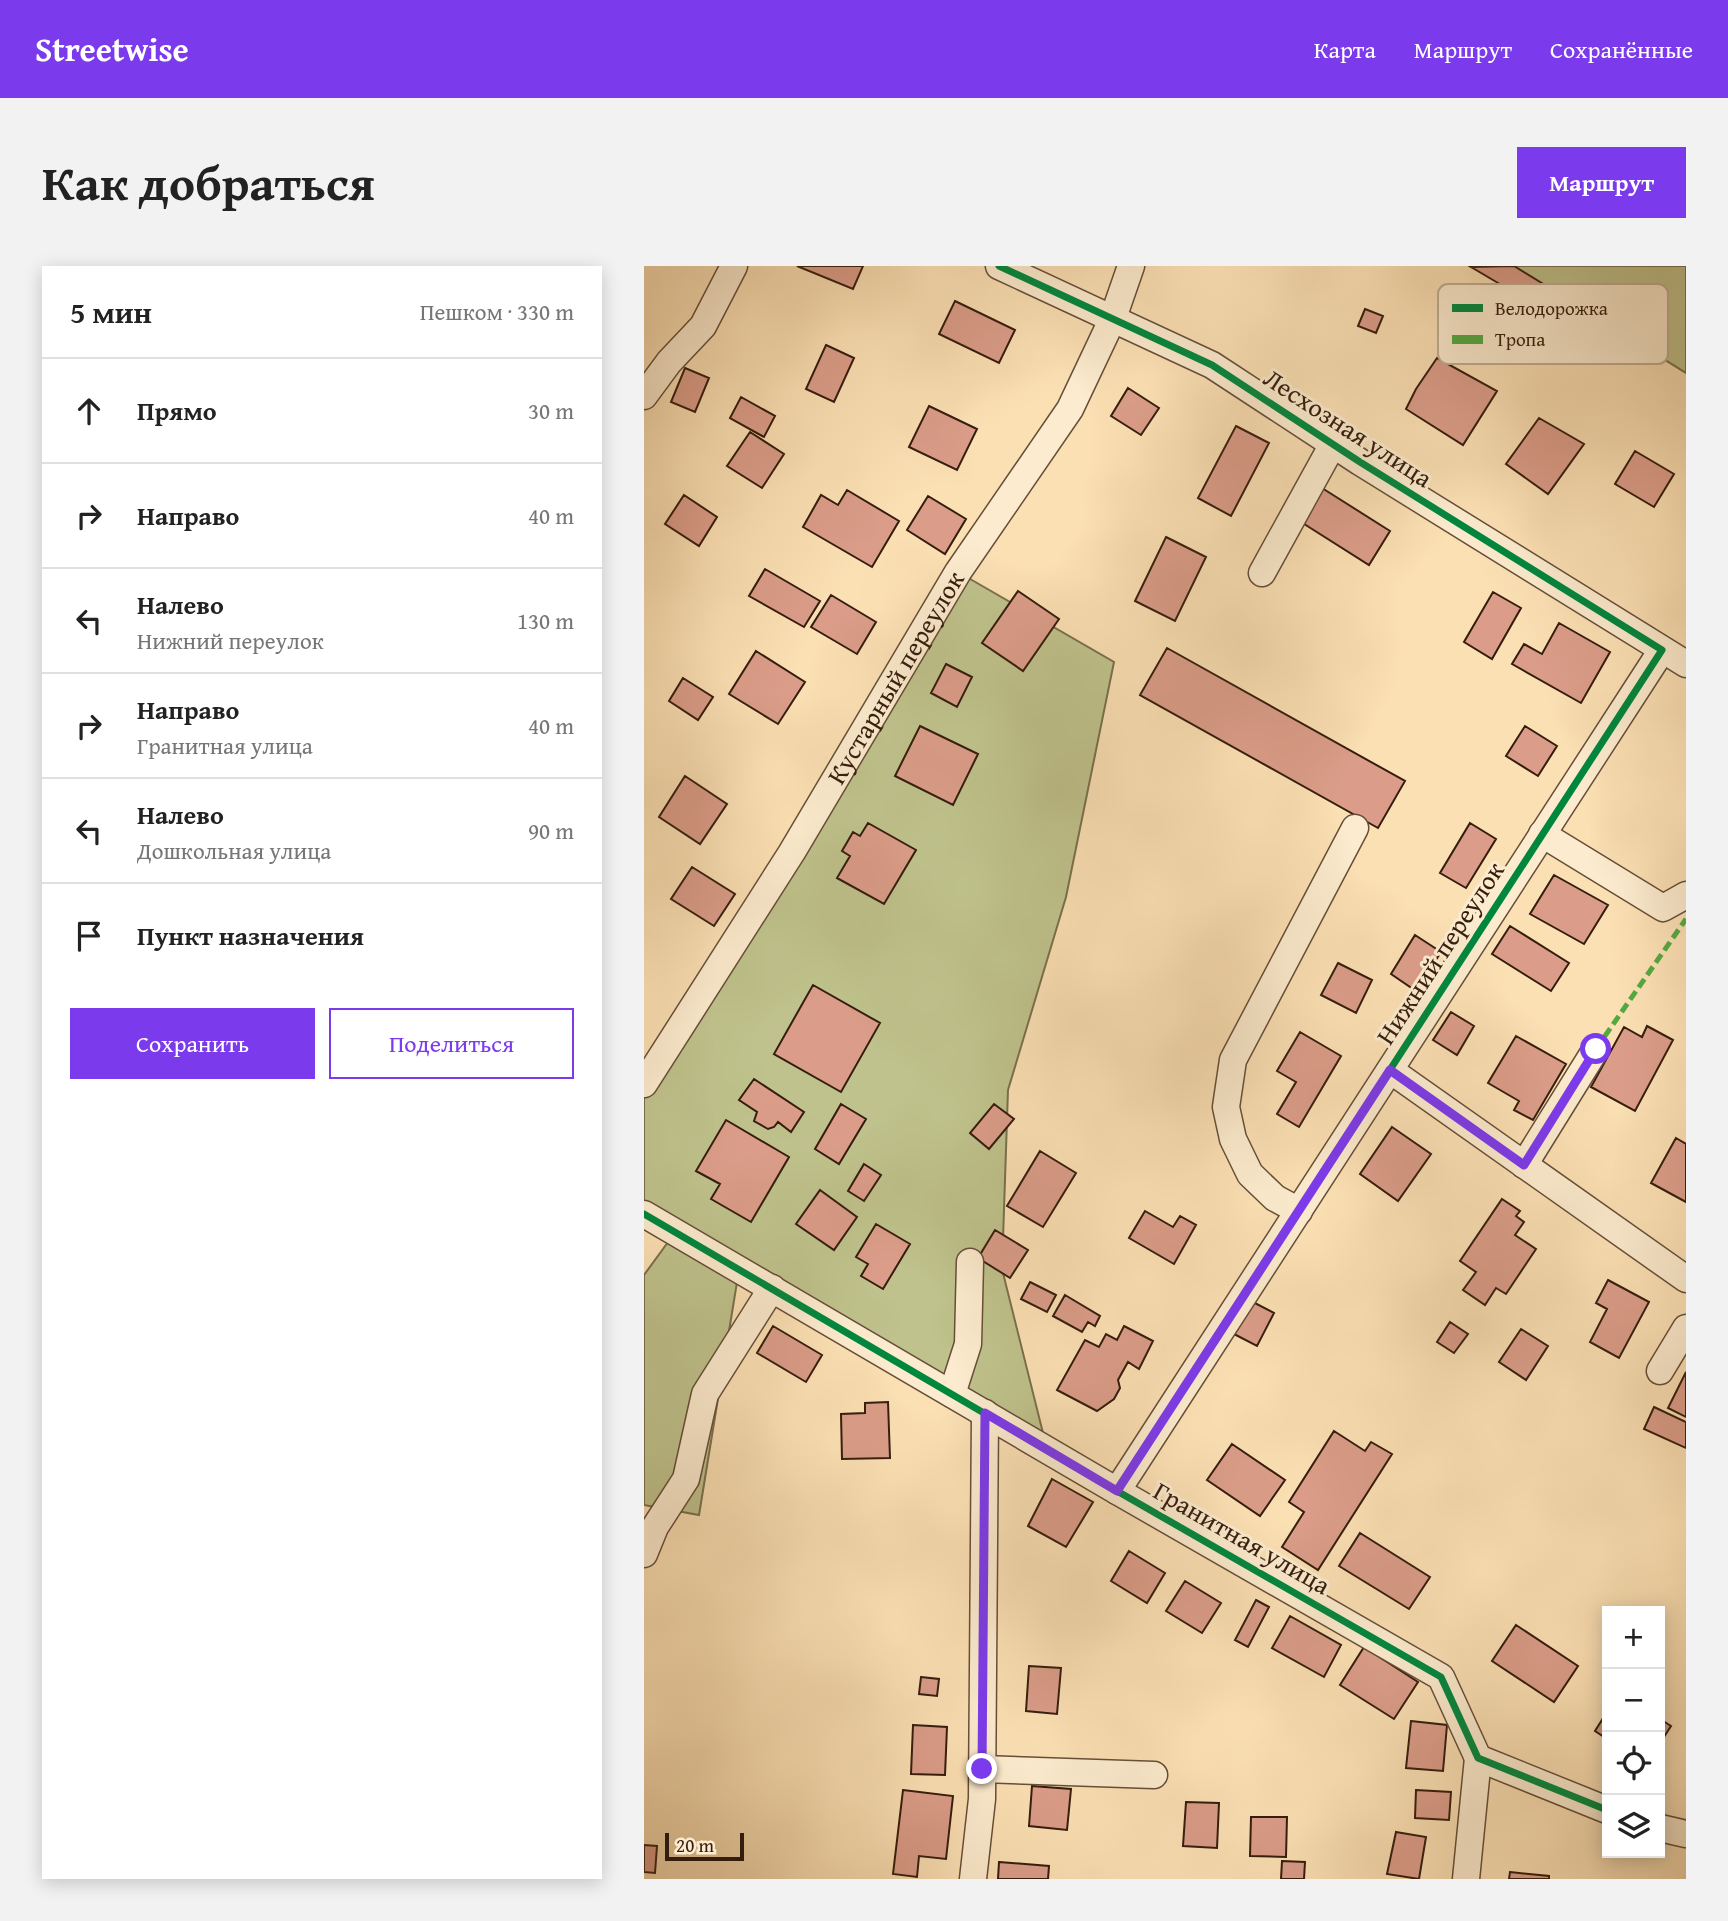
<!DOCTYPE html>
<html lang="ru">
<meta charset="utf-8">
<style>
body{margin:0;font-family:"Gentium Book Plus",serif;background:#f2f2f2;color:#222}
.controls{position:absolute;right:21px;bottom:21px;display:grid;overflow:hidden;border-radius:0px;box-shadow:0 4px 18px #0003}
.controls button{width:63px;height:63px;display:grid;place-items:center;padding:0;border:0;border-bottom:2px solid #e0e0e0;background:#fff;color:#222;font:35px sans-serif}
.scale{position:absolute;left:21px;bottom:18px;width:79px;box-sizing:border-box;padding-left:7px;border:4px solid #351d0e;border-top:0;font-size:19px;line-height:24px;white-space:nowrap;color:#351d0e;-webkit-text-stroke:5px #fcebce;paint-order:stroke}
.stop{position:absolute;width:21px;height:21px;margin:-16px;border:5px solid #7c3aed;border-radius:50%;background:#fff}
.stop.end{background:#7c3aed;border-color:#fff;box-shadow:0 2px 7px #0008}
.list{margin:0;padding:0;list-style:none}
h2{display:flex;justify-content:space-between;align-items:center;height:91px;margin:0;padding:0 28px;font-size:30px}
h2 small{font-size:23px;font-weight:400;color:#767676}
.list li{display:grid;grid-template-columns:46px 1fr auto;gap:21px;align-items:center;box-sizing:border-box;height:105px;padding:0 28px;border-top:2px solid #e0e0e0}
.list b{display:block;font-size:26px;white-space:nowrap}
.list p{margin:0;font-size:23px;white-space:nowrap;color:#767676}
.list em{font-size:23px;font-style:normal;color:#767676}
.actions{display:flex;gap:14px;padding:21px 28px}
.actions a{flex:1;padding:16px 0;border:2px solid #7c3aed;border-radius:0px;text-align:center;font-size:24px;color:#7c3aed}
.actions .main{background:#7c3aed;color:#fff}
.icon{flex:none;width:38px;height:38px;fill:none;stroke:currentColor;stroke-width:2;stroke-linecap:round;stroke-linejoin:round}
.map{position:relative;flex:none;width:1042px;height:1613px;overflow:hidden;border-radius:0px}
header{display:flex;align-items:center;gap:42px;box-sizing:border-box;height:98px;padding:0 35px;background:#7c3aed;color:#fff}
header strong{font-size:33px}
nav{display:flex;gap:38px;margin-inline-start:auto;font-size:24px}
.intro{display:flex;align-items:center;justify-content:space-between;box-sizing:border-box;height:168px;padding:0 42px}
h1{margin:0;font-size:49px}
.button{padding:18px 32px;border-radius:0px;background:#7c3aed;color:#fff;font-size:24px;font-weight:700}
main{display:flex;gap:42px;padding:0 42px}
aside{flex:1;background:#fff;border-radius:0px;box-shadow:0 4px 18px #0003}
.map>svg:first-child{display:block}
</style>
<header>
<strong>Streetwise</strong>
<nav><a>Карта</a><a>Маршрут</a><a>Сохранённые</a></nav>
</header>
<div class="intro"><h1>Как добраться</h1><a class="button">Маршрут</a></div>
<main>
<aside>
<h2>5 мин<small>Пешком · 330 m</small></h2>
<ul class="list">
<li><svg class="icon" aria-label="ahead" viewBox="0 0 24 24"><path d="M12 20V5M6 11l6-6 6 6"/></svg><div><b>Прямо</b></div><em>30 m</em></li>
<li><svg class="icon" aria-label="right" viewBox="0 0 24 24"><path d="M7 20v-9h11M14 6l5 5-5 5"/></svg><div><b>Направо</b></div><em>40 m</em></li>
<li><svg class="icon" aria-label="left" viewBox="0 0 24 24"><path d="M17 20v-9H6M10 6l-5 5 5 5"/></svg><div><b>Налево</b><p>Нижний переулок</p></div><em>130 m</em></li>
<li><svg class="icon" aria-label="right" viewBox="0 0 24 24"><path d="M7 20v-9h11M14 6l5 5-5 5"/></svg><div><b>Направо</b><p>Гранитная улица</p></div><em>40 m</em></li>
<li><svg class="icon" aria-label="left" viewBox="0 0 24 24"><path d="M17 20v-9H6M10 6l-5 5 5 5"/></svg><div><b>Налево</b><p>Дошкольная улица</p></div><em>90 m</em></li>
<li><svg class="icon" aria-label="arrive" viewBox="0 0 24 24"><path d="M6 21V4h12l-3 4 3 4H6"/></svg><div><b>Пункт назначения</b></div></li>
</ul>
<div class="actions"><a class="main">Сохранить</a><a>Поделиться</a></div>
</aside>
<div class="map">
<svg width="1042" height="1613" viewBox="0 0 1042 1613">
<rect width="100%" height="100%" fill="#fbe0b4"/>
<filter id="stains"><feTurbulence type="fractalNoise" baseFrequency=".00286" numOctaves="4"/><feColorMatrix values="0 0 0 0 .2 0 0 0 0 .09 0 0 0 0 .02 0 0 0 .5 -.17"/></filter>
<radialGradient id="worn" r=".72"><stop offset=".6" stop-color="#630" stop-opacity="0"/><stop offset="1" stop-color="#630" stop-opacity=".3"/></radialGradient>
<path fill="#bfc28c" stroke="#7a704d" stroke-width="2" d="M 825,0 L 1042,0 L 1042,107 L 914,27 Z
M 314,306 L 470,396 L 422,631 L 364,824 L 358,1003 L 403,1183 L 0,948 L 0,818 Z
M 27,972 L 94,1010 L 55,1249 L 0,1239 L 0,1009 Z"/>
<path fill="#db9d89" stroke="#351d0e" stroke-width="2" d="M 153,0 L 219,0 L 209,23 Z
M 870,0 L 914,27 L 894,59 L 868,44 L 876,30 L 827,1 Z
M 311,35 L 371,64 L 355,97 L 295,68 Z
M 721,43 L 739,50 L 732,67 L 714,60 Z
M 182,79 L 210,92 L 190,136 L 162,123 Z
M 793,92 L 853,125 L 819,179 L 762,143 L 772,123 Z
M 41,102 L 65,112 L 51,146 L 27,136 Z
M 484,122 L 515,142 L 497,169 L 467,150 Z
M 97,131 L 131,150 L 120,171 L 86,152 Z
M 285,140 L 333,163 L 313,204 L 265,181 Z
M 895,152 L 940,178 L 904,228 L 862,198 Z
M 592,160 L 625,177 L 587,250 L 554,232 Z
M 106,166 L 140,188 L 118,222 L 83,200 Z
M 991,185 L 1030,208 L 1010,241 L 971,218 Z
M 678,222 L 746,265 L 725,299 L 657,256 Z
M 203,224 L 255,255 L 228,301 L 159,261 L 177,229 L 194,239 Z
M 40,229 L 73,251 L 55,280 L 21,258 Z
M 284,230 L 322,253 L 301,288 L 263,264 Z
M 522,271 L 562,291 L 531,355 L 491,335 Z
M 121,303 L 176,335 L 160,361 L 105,330 Z
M 374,325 L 415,353 L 379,405 L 338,377 Z
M 849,326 L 877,342 L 848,393 L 820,376 Z
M 187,329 L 232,356 L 213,388 L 167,361 Z
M 915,357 L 966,386 L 937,437 L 868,398 L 880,378 L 898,388 Z
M 523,382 L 761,515 L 734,562 L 496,429 Z
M 112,385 L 161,416 L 134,458 L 85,428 Z
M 302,398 L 328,411 L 313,441 L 287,427 Z
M 39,412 L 69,431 L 54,454 L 25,435 Z
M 276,460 L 334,488 L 309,539 L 251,510 Z
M 881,460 L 913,480 L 894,510 L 862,490 Z
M 41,510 L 83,538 L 56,578 L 15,551 Z
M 224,557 L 272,584 L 240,638 L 193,612 L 206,590 L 198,585 L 209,566 L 216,570 Z
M 826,557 L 852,573 L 822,622 L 796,607 Z
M 48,601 L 91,628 L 70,660 L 27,633 Z
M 910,609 L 964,639 L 940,678 L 886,648 Z
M 866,660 L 925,697 L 907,725 L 848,688 Z
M 771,669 L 797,686 L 772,725 L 747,708 Z
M 694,697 L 728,714 L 712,747 L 677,729 Z
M 169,719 L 236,757 L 197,826 L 130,788 Z
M 807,746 L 830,760 L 813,789 L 789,774 Z
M 1003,760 L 1029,774 L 991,845 L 947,821 L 980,761 L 998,771 Z
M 656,766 L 697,790 L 655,861 L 633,848 L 652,816 L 633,805 Z
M 872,770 L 922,798 L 889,854 L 870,844 L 875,835 L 844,817 Z
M 110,813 L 160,846 L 147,866 L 134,856 L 130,861 L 124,863 L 110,855 L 113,846 L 95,834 Z
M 197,838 L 222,853 L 195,898 L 171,883 Z
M 350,838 L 370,853 L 345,883 L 326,867 Z
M 82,854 L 145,891 L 107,956 L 67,933 L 76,918 L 52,905 Z
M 748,861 L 787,888 L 754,935 L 716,908 Z
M 1032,872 L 1042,878 L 1042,936 L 1007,917 Z
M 396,885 L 432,907 L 399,961 L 363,940 Z
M 220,898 L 237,909 L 220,935 L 204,925 Z
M 176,924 L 213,951 L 190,984 L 152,958 Z
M 858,933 L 876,945 L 872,950 L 880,956 L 871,969 L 892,983 L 862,1028 L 852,1022 L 841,1039 L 819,1024 L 832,1006 L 816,995 Z
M 501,945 L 529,961 L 536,950 L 552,959 L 530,998 L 485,972 Z
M 232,958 L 266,978 L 239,1023 L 217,1010 L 224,998 L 212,991 Z
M 351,964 L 384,984 L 366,1012 L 334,992 Z
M 964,1014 L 1005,1036 L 975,1092 L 946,1076 L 963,1043 L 952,1037 Z
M 386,1016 L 412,1029 L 403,1046 L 377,1033 Z
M 421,1029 L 456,1050 L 451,1060 L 444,1056 L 438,1066 L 409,1050 Z
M 605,1034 L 630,1047 L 613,1080 L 588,1067 Z
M 806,1056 L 824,1068 L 810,1087 L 793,1076 Z
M 129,1060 L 178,1089 L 162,1116 L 113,1087 Z
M 480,1060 L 509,1075 L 495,1103 L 484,1096 L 474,1114 L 476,1122 L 470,1133 L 453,1145 L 413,1124 L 441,1074 L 455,1081 L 462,1068 L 473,1074 Z
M 877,1063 L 904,1080 L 882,1114 L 855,1096 Z
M 1042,1106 L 1042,1151 L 1024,1142 Z
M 244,1136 L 246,1192 L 198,1193 L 197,1148 L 221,1147 L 221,1137 Z
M 1010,1141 L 1042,1156 L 1042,1182 L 1000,1163 Z
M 690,1165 L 721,1185 L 727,1176 L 748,1188 L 674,1304 L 638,1281 L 660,1246 L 645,1236 Z
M 588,1178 L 641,1214 L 616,1250 L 563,1214 Z
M 408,1213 L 449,1236 L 422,1281 L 384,1260 Z
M 716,1267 L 786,1311 L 765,1343 L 695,1300 Z
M 485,1285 L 521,1307 L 503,1337 L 467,1315 Z
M 541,1315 L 577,1337 L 558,1367 L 522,1345 Z
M 612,1334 L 625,1341 L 604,1381 L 591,1374 Z
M 646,1350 L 697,1379 L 680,1411 L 628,1382 Z
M 872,1359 L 934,1400 L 910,1436 L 848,1395 Z
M 720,1381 L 774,1416 L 750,1453 L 696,1419 Z
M 385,1400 L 417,1402 L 413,1448 L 382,1445 Z
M 277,1411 L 295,1413 L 293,1430 L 275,1428 Z
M 963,1446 L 963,1473 L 951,1465 Z
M 1016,1453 L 1027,1460 L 1016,1477 Z
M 767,1455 L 803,1459 L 799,1505 L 762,1502 Z
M 269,1459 L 303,1461 L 301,1509 L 267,1508 Z
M 388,1520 L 427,1523 L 423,1564 L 385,1560 Z
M 259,1524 L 309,1530 L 302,1593 L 275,1590 L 273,1611 L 249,1608 Z
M 772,1524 L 807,1526 L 805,1554 L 771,1552 Z
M 542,1536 L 575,1537 L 573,1582 L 539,1580 Z
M 607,1551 L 643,1551 L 642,1591 L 606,1590 Z
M 752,1566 L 782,1571 L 775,1613 L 743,1608 Z
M 0,1579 L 13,1580 L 11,1607 L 0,1606 Z
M 638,1595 L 661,1596 L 660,1613 L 637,1613 Z
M 355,1596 L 405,1600 L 404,1613 L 354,1613 Z
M 866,1606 L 905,1610 L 905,1613 L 865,1613 Z"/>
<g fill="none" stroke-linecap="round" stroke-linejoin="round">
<g stroke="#664e38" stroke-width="29">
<g id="minor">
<path d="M 355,0 L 568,99 L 716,196 L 1042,398"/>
<path d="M 0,130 L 25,96 L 59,60 L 90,0"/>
<path d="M 618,307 L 689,178"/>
<path d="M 898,568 L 1019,642 L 1042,629"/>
<path d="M 746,804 L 1042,1013"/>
<path id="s1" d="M 0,818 L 148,586 L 314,306 L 426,143 L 469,52 L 487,0"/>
<path d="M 880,899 L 952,783"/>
<path d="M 655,945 L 631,932 L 606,908 L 589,873 L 582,841 L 589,794 L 711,562"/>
<path d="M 0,948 L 473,1225 L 797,1411 L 834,1492 L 963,1544"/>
<path d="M 1016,1105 L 1042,1062"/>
<path d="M 308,1128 L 324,1078 L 326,996"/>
<path d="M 473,1225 L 1018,384"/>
<path d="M 0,1288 L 11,1261 L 42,1213 L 61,1128 L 128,1022"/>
<path d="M 338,1503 L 510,1509"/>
<path d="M 1016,1562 L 1042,1568"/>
<path d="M 329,1613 L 338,1533 L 341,1147"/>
<path d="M 822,1613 L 834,1492"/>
</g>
</g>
<use href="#minor" stroke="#fcebce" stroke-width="26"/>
<path stroke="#54a941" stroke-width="5" stroke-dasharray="10 5" stroke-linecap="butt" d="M 952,783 L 1042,653"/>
<g stroke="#fcebce" stroke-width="11">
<path id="cycleway" d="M 355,0 L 568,99 L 716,196 L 1018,384 L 473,1225
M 0,948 L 473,1225 L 797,1411 L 834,1492 L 963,1544"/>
</g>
<use href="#cycleway" stroke="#00873e" stroke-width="7"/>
</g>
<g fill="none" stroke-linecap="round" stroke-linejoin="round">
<path stroke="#7c3aed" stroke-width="9" d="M 338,1503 L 341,1147 L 473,1225 L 746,804 L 880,899 L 952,783"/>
</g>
<g text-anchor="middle" stroke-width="6" stroke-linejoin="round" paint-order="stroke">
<g font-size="26" fill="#351d0e" stroke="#fcebce">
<text transform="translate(704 162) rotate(33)" y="9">Лесхозная улица</text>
<text dy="9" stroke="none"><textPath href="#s1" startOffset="478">Кустарный переулок</textPath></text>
<text transform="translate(796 687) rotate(-57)" y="9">Нижний переулок</text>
<text transform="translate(598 1272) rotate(30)" y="9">Гранитная улица</text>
</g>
</g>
<rect x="794" y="18" width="230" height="80" rx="10" fill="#fcebce" stroke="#c0ad94" stroke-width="2"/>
<rect x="808" y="38" width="31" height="8" fill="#00873e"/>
<rect x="808" y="69" width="31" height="9" fill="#54a941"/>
<g font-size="19" fill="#351d0e">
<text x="851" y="49">Велодорожка</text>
<text x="851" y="80">Тропа</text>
</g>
<rect width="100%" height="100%" filter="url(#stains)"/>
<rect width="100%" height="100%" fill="url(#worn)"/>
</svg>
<div class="controls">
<button>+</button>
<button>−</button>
<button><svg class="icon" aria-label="locate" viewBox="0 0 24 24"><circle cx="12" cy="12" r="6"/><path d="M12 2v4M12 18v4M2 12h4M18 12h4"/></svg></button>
<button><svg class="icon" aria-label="layers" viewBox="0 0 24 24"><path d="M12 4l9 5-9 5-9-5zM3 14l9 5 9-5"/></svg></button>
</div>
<div class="scale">20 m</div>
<div class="stop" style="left:952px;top:783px"></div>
<div class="stop end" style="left:338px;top:1503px"></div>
</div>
</main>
